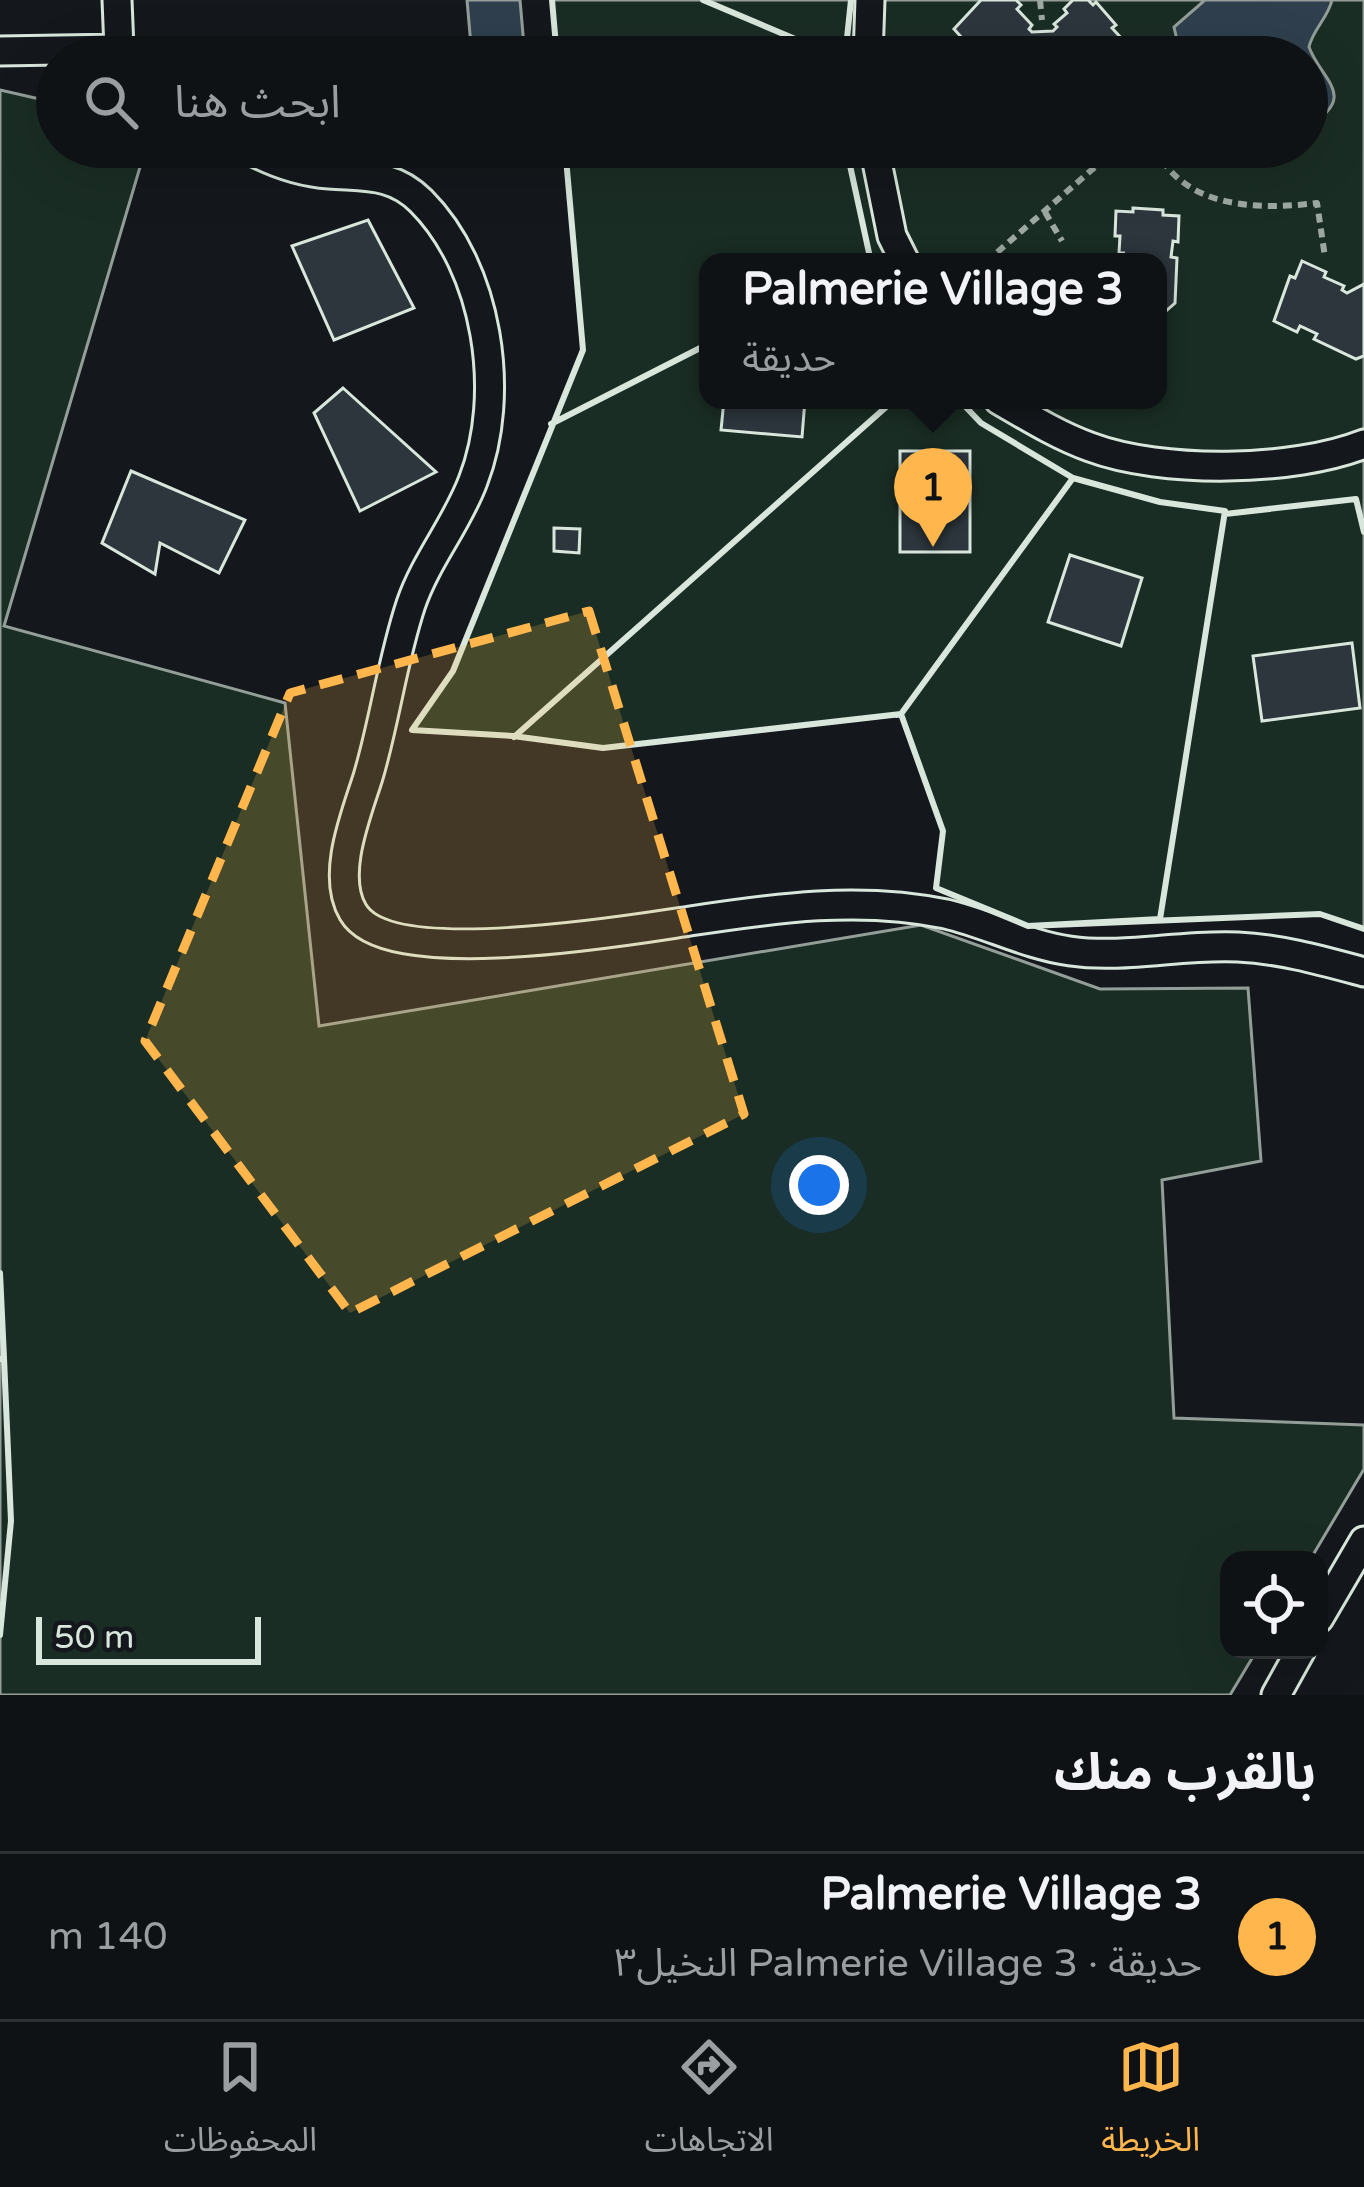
<!DOCTYPE html>
<html lang="ar">
<meta charset="utf-8">
<style>
body{margin:0;font-family:"Varela Round","Noto Sans Arabic",sans-serif;background:#1d2022;color:#f1f3f6;direction:rtl}
.controls{position:absolute;right:36px;bottom:36px;display:grid;overflow:hidden;border-radius:24px;box-shadow:0 12px 48px #0002}
.controls button{width:108px;height:108px;display:grid;place-items:center;padding:0;border:0;border-bottom:3px solid #2f3234;background:#0f1215;color:#f1f3f6;font:60px sans-serif}
.scale{position:absolute;left:36px;bottom:30px;width:225px;box-sizing:border-box;padding-left:12px;border:6px solid #d8e6dc;border-top:0;font-size:33px;line-height:42px;white-space:nowrap;color:#d8e6dc;-webkit-text-stroke:9px #14181c;paint-order:stroke}
.you{position:absolute;left:819px;top:1185px;width:42px;height:42px;margin:-30px;border:9px solid #fff;border-radius:50%;background:#1a73e8;box-shadow:0 0 0 18px #1a73e833}
.badge{display:grid;place-items:center;width:78px;height:78px;border-radius:50%;background:#ffb74d;color:#111;font-size:39px;font-weight:700}
.pin{position:absolute;translate:-50% -99px;filter:drop-shadow(0 3px 6px #0008)}
.pin::after{content:'';position:absolute;top:63px;width:42px;height:36px;background:inherit;clip-path:polygon(0 0,100% 0,50% 100%)}
.popup{position:absolute;left:699px;top:253px;width:468px;height:156px;box-sizing:border-box;display:grid;place-content:center;border-radius:24px;background:#0f1215;filter:drop-shadow(0 3px 9px #0005);font-size:39px;white-space:nowrap;color:#9b9ea0}
.popup b{font-size:45px;color:#f1f3f6}
.popup::after{content:'';position:absolute;left:50%;top:100%;margin-left:-24px;border:24px solid transparent;border-top-color:#0f1215}
.list{margin:0;padding:0;list-style:none}
h2{display:flex;justify-content:space-between;align-items:center;height:156px;margin:0;padding:0 48px;font-size:51px}
h2 small{font-size:39px;font-weight:400;color:#9b9ea0}
.list li{display:grid;grid-template-columns:78px 1fr auto;gap:36px;align-items:center;box-sizing:border-box;height:168px;padding:0 48px;border-top:3px solid #2f3234}
.list b{display:block;font-size:45px;white-space:nowrap}
.list p{margin:0;font-size:39px;white-space:nowrap;color:#9b9ea0}
.list em{font-size:39px;font-style:normal;color:#9b9ea0}
.icon{flex:none;width:66px;height:66px;fill:none;stroke:currentColor;stroke-width:2;stroke-linecap:round;stroke-linejoin:round}
.map{position:relative;flex:none;width:1364px;height:1695px;overflow:hidden;direction:ltr}
.search{position:absolute;background:#0f1215;box-shadow:0 12px 48px #0002;left:36px;right:36px;top:36px;height:132px;display:flex;align-items:center;gap:30px;box-sizing:border-box;padding:0 42px;border-radius:66px;color:#9b9ea0;font-size:45px}
.sheet{height:324px;background:#0f1215}
nav{display:flex;justify-content:space-around;align-items:center;box-sizing:border-box;height:168px;border-top:3px solid #2f3234;background:#0f1215;font-size:33px;color:#9b9ea0}
nav a{display:grid;justify-items:center;gap:6px}
nav .on{color:#ffb74d}
.map>svg:first-child{display:block}
</style>
<div class="map">
<svg width="1364" height="1695" viewBox="0 0 1364 1695">
<rect width="100%" height="100%" fill="#14181c"/>
<path fill="#1a2d24" stroke="#939e99" stroke-width="3" fill-rule="evenodd" d="M 552,0 L 1364,0 L 1364,929 L 1320,914 L 1028,926 L 936,888 L 943,831 L 901,715 L 603,748 L 513,736 L 412,730 L 453,671 L 583,350 L 565,147 L 1307,147 L 1307,57 L 557,57 ZM 708,262 L 1158,262 L 1158,400 L 708,400 Z
M 0,90 L 57,103 L 57,147 L 146,147 L 4,626 L 285,703 L 319,1026 L 921,925 L 1100,989 L 1248,988 L 1261,1161 L 1162,1180 L 1174,1418 L 1364,1425 L 1364,1469 L 1310,1560 L 1229,1560 L 1229,1650 L 1257,1650 L 1230,1695 L 0,1695 Z"/>
<path fill="#2f3f4d" stroke="#939e99" stroke-width="3" d="M 467,0 L 520,0 L 525,57 L 472,57 Z
M 1205,0 L 1332,0 C 1328,18 1313,29 1309,47 C 1321,80 1360,97 1307,126 L 1307,57 L 1181,57 L 1174,27 Z"/>
<path fill="#2c363c" stroke="#d8e6dc" stroke-width="3" d="M 981,0 L 1016,0 L 1021,5 L 1017,9 L 1032,25 L 1029,29 L 1032,32 L 1053,31 L 1057,27 L 1054,24 L 1067,13 L 1064,9 L 1073,0 L 1088,0 L 1093,5 L 1096,2 L 1116,25 L 1112,28 L 1123,40 L 1104,57 L 1100,54 L 1097,57 L 987,57 L 976,44 L 971,48 L 954,29 Z
M 1133,208 L 1163,210 L 1163,215 L 1179,216 L 1178,242 L 1173,241 L 1171,257 L 1177,258 L 1175,303 L 1158,318 L 1158,262 L 1119,262 L 1123,253 L 1119,253 L 1120,236 L 1115,236 L 1116,211 L 1133,212 Z
M 368,220 L 414,308 L 334,340 L 292,246 Z
M 1302,261 L 1326,272 L 1324,277 L 1344,286 L 1342,290 L 1347,293 L 1364,284 L 1364,356 L 1356,359 L 1314,339 L 1317,334 L 1300,326 L 1297,332 L 1274,321 L 1290,276 L 1295,278 Z
M 343,388 L 436,472 L 360,511 L 314,413 Z
M 724,400 L 805,400 L 802,437 L 721,430 Z
M 900,451 L 970,451 L 970,552 L 900,552 Z
M 131,471 L 245,520 L 219,573 L 160,543 L 155,574 L 102,543 Z
M 554,528 L 580,529 L 579,553 L 554,551 Z
M 1070,555 L 1142,578 L 1121,646 L 1048,622 Z
M 1352,643 L 1360,708 L 1262,721 L 1253,656 Z"/>
<g fill="none" stroke-linecap="round" stroke-linejoin="round">
<g stroke="#d8e6dc" stroke-width="33">
<path id="street" d="M 117,0 L 119,49
M 0,51 L 119,49 L 144,57
M 868,57 L 870,0
M 245,147 C 270,161 300,172 329,174 C 365,177 393,173 421,201 C 488,268 507,394 473,481 C 457,524 426,560 411,604 C 392,661 385,720 368,777 C 356,815 331,875 353,912 C 388,972 629,930 690,921 C 775,908 860,896 946,914 C 988,924 1027,945 1070,951 C 1125,959 1182,944 1238,947 C 1281,949 1323,961 1364,972
M 874,147 L 892,236 L 905,262
M 999,400 C 1028,417 1059,436 1090,447 C 1162,474 1293,472 1364,444
M 1319,1618 L 1364,1541
M 1276,1695 L 1301,1650"/>
</g>
<path stroke="#9da8a2" stroke-width="6" stroke-dasharray="9 6" stroke-linecap="butt" d="M 1040,0 L 1042,20
M 1155,147 C 1183,209 1258,210 1317,203 L 1325,257
M 1045,212 L 1062,241
M 986,262 L 1118,147"/>
<use href="#street" stroke="#14181c" stroke-width="27"/>
<path stroke="#d8e6dc" stroke-width="6" d="M 552,0 L 557,57
M 703,0 L 838,57
M 845,57 L 851,0
M 565,147 L 583,350 L 453,671 L 412,730 L 513,736 L 603,748 L 901,714 L 943,831 L 936,888 L 1028,926 L 1320,914 L 1364,929
M 846,147 L 871,262
M 551,424 L 708,344
M 1073,478 L 1160,502 L 1225,511 L 1160,919 L 1028,926 L 936,888 L 943,831 L 901,714 Z
M 1225,514 L 1356,499 L 1364,532
M 896,715 L 901,714 L 1073,478 L 981,423 L 959,400
M 514,737 L 894,400
M 0,1273 L 4,1358 L 0,1359 L 4,1358 L 11,1521 L 0,1635"/>
</g>
<path fill="#ffb74d" fill-opacity="0.2" stroke="#ffb74d" stroke-width="9" stroke-dasharray="24 15" stroke-linejoin="round" d="M 589,611 L 744,1114 L 350,1313 L 145,1041 L 290,693 Z"/>
</svg>
<div class="controls">
<button><svg class="icon" aria-label="locate" viewBox="0 0 24 24"><circle cx="12" cy="12" r="6"/><path d="M12 2v4M12 18v4M2 12h4M18 12h4"/></svg></button>
</div>
<div class="scale">50 m</div>
<div class="you"></div>
<div class="pin badge" style="left:933px;top:547px">1</div>
<div class="popup"><b>Palmerie Village 3</b>حديقة</div>
<div class="search"><svg class="icon" aria-label="search" viewBox="0 0 24 24"><circle cx="10" cy="10" r="6"/><path d="M15 15l6 6"/></svg>ابحث هنا</div>
</div>
<section class="sheet">
<h2>بالقرب منك<small></small></h2>
<ul class="list">
<li><span class="badge">1</span><div><b>Palmerie Village 3</b><p>حديقة · Palmerie Village 3 النخيل٣</p></div><em>140 m</em></li>
</ul>
</section>
<nav>
<a class="on"><svg class="icon" aria-label="map" viewBox="0 0 24 24"><path d="M3 6l6-2 6 2 6-2v14l-6 2-6-2-6 2zM9 4v14M15 6v14"/></svg>الخريطة</a>
<a><svg class="icon" aria-label="directions" viewBox="0 0 24 24"><path d="M12 3l9 9-9 9-9-9zM9 14v-3h6M13 9l2 2-2 2"/></svg>الاتجاهات</a>
<a><svg class="icon" aria-label="saved" viewBox="0 0 24 24"><path d="M7 4h10v16l-5-4-5 4z"/></svg>المحفوظات</a>
</nav>
